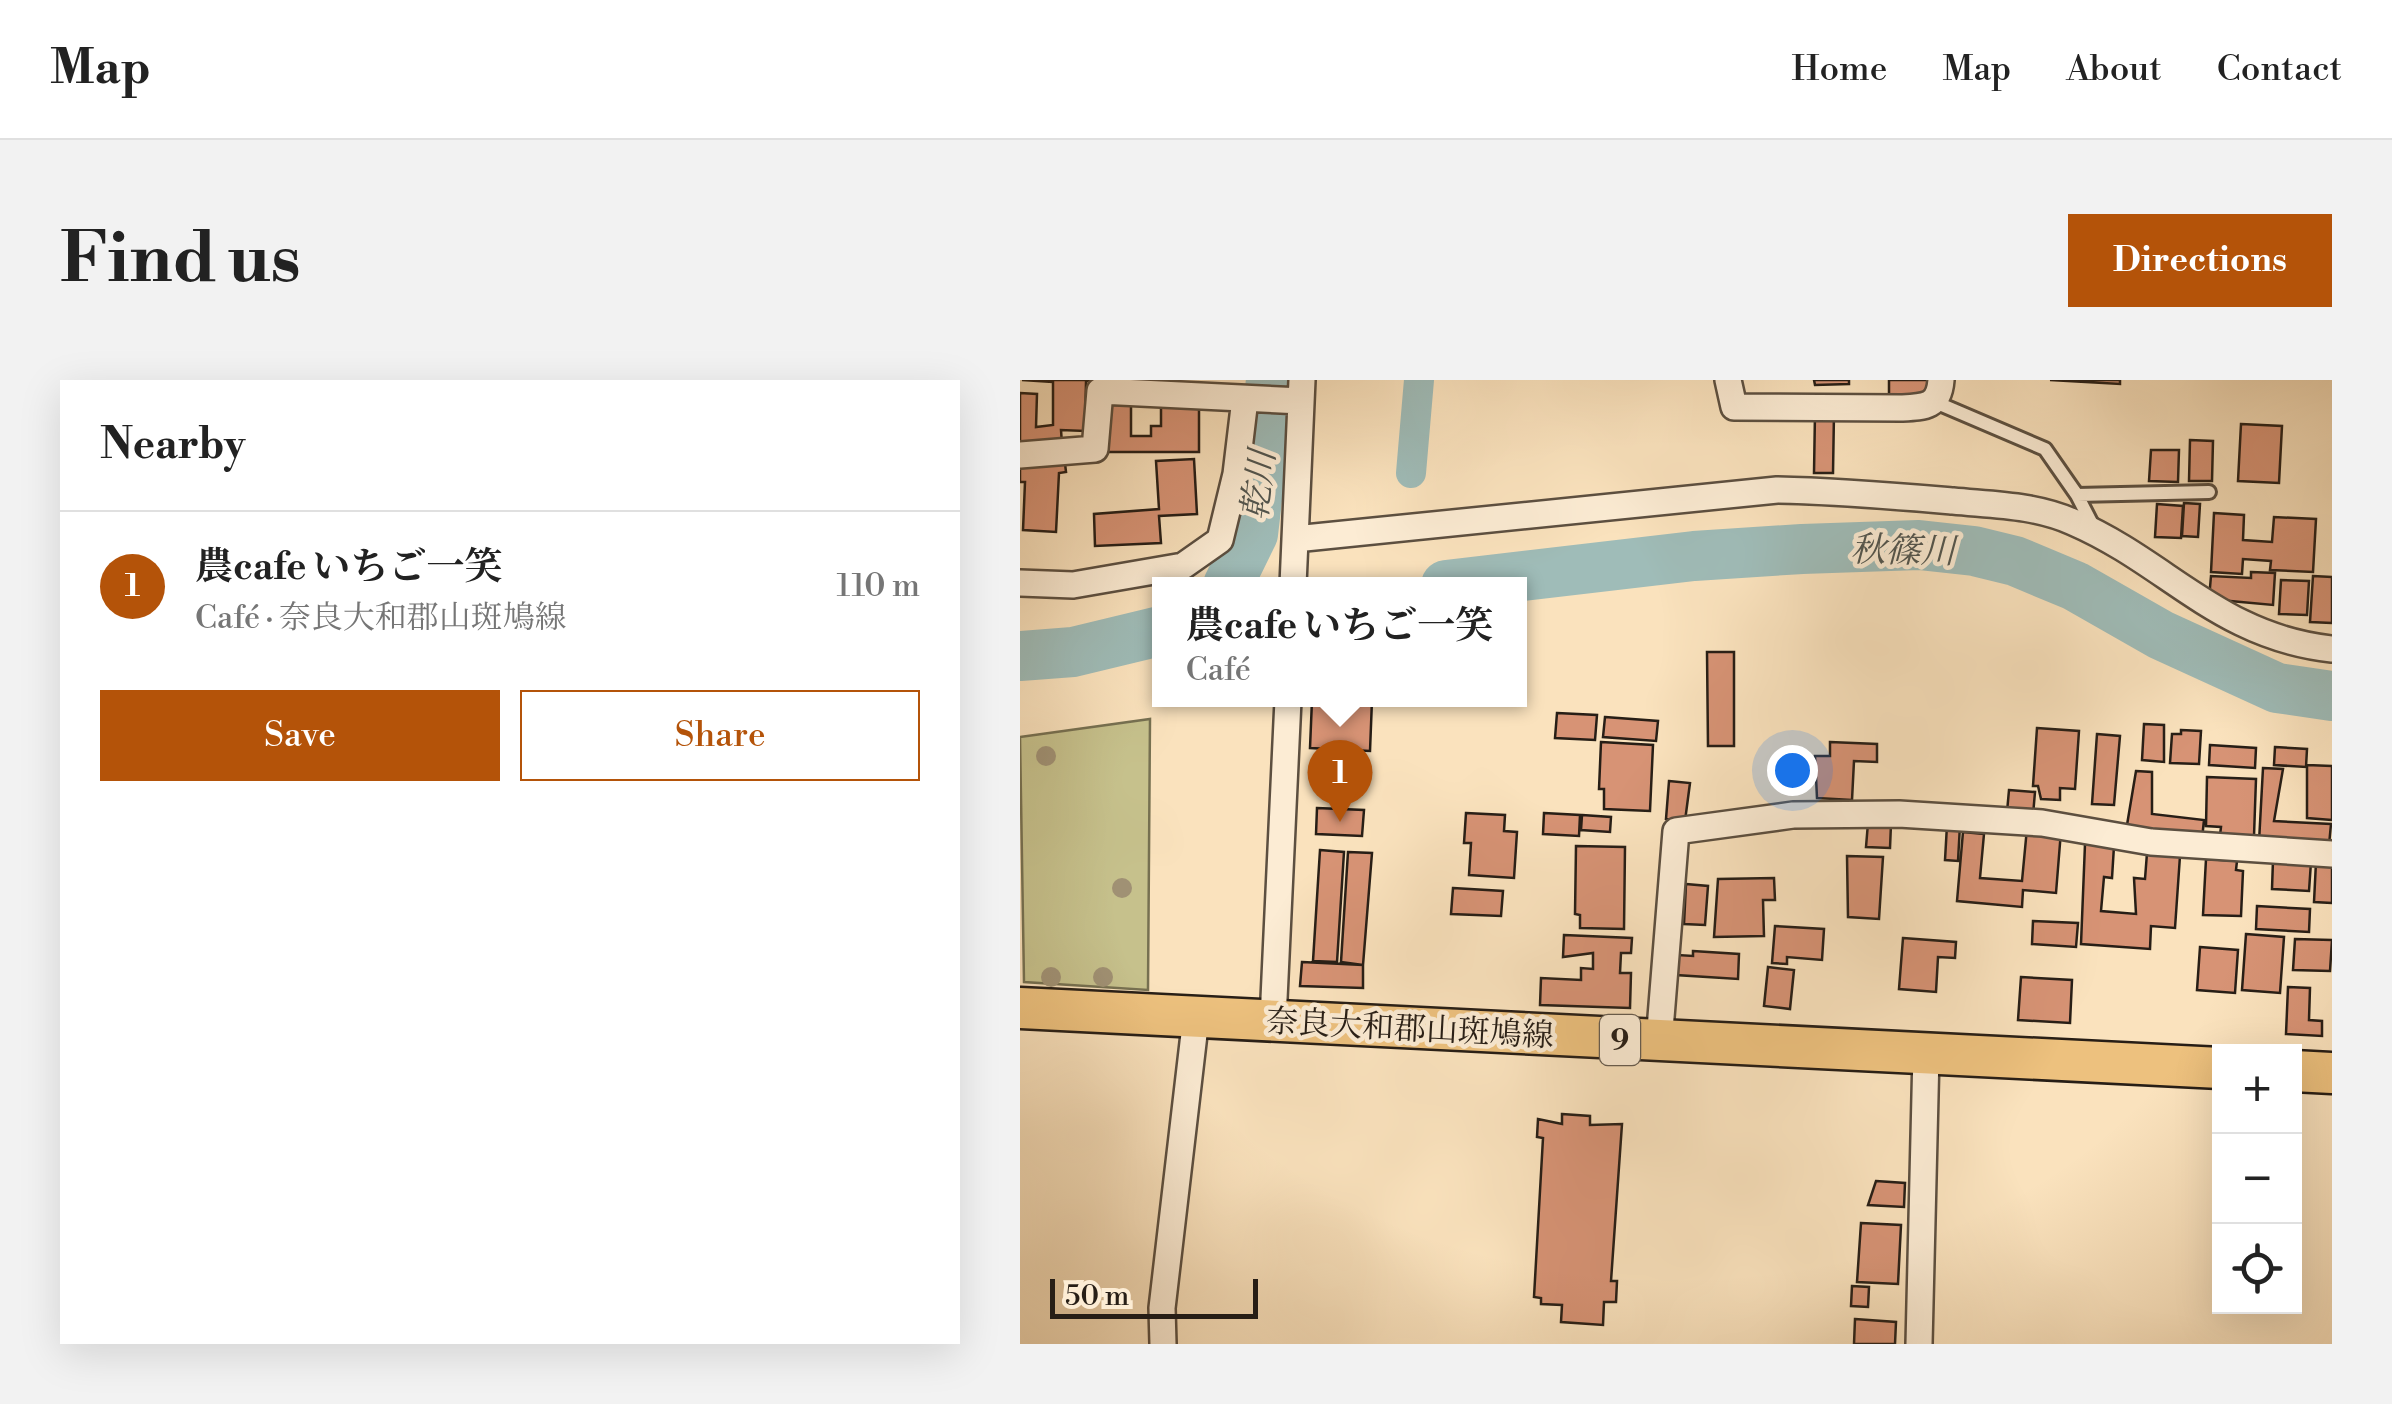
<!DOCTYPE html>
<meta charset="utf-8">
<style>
body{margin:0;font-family:"Libre Bodoni","Noto Serif JP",serif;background:#f2f2f2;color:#222}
.controls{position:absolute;right:30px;bottom:30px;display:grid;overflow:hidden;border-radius:0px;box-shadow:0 10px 40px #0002}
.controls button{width:90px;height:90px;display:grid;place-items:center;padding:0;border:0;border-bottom:2px solid #e0e0e0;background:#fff;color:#222;font:50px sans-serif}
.scale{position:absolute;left:30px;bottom:25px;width:208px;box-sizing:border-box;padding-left:10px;border:5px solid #271e16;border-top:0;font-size:28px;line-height:35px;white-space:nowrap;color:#271e16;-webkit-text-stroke:8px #fcecd4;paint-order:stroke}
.you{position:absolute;left:772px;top:390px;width:35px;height:35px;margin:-25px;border:8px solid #fff;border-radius:50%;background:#1a73e8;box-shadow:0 0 0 15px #1a73e833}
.badge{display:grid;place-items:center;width:65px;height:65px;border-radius:50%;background:#b45309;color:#fff;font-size:32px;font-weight:700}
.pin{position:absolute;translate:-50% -82px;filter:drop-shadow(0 2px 5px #0008)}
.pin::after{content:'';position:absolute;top:52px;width:35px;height:30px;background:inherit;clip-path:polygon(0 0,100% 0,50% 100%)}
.popup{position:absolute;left:132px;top:197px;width:375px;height:130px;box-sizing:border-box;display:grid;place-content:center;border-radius:0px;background:#fff;filter:drop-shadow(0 2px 8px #0005);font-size:32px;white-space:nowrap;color:#767676}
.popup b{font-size:38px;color:#222}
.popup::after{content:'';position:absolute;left:50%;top:100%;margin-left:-20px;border:20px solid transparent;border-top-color:#fff}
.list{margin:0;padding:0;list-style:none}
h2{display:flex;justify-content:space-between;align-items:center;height:130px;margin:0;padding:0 40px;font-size:42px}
h2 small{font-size:32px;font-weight:400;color:#767676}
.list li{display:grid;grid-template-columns:65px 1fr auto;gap:30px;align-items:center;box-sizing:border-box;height:150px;padding:0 40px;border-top:2px solid #e0e0e0}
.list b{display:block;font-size:38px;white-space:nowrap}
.list p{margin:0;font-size:32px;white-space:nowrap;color:#767676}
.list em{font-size:32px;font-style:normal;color:#767676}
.actions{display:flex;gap:20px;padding:30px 40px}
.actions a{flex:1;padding:22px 0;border:2px solid #b45309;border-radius:0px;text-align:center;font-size:35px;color:#b45309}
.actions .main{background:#b45309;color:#fff}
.icon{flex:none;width:55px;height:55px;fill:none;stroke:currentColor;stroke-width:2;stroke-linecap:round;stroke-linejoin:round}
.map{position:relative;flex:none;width:1312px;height:964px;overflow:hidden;border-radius:0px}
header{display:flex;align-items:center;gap:60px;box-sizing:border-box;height:140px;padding:0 50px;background:#fff;border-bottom:2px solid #e0e0e0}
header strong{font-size:48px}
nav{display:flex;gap:55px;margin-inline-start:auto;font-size:35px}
.intro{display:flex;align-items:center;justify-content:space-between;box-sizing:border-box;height:240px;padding:0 60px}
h1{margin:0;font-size:70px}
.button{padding:25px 45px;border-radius:0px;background:#b45309;color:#fff;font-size:35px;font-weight:700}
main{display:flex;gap:60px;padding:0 60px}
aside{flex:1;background:#fff;border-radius:0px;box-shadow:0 10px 40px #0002}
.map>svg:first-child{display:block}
</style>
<header>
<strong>Map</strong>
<nav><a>Home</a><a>Map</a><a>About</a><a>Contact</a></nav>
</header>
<div class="intro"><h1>Find us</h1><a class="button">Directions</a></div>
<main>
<aside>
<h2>Nearby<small></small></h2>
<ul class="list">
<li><span class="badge">1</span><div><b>農cafe いちご一笑</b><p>Café · 奈良大和郡山斑鳩線</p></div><em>110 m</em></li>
</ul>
<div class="actions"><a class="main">Save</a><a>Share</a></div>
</aside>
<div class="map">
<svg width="1312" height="964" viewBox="0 0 1312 964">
<rect width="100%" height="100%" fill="#fae2bd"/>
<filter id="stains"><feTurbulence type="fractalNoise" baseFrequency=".002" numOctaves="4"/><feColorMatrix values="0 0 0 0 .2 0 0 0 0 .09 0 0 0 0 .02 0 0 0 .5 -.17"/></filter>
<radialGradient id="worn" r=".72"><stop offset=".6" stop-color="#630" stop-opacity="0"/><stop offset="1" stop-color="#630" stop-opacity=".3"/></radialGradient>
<path fill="#c6c18c" stroke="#767051" stroke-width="2.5" d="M 130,339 L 128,610 L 4,602 L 0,357 Z"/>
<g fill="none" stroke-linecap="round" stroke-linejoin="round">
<path stroke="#9fbcb8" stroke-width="30" d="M 391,93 L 399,0"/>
<path stroke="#9fbcb8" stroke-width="50" d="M 208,205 L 233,154 L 251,0
M 426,205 L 674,176 L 782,169 L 899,165 L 954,171 L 995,181 L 1055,206 L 1141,255 L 1257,308 L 1312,316
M 0,276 L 53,272 L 140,251"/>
</g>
<path fill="#d79375" stroke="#271e16" stroke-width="2.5" d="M 69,0 L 66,2 L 65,51 L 41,50 L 42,64 L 0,68 L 0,13 L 17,14 L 16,47 L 33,45 L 33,2 L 2,0 Z
M 794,0 L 829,0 L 829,4 L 795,5 Z
M 869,0 L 912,0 L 911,15 L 869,14 Z
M 1030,0 L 1100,0 L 1100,4 Z
M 83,25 L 111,25 L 111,56 L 131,56 L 131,46 L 141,46 L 141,26 L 179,27 L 179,72 L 83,72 Z
M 795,33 L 814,33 L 813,93 L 794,93 Z
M 1221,44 L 1262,46 L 1259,103 L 1218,101 Z
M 1170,60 L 1193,61 L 1192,101 L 1169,101 Z
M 1131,70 L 1159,70 L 1158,102 L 1129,101 Z
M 44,75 L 46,92 L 39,93 L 36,152 L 3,150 L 5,102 L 0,102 L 0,79 Z
M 174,79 L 177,134 L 139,136 L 141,163 L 75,166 L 74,134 L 139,129 L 136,81 Z
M 1164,123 L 1180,124 L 1178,157 L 1162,156 Z
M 1137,124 L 1163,126 L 1161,158 L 1135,157 Z
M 1194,133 L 1224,135 L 1223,160 L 1252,162 L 1254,137 L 1296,139 L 1293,192 L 1250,190 L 1251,181 L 1223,179 L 1222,194 L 1191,192 Z
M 1231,192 L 1255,193 L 1253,225 L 1189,219 L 1191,196 L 1231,198 Z
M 1293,196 L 1312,197 L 1312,243 L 1290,242 Z
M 1261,200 L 1289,201 L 1287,235 L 1259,234 Z
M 687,272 L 714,272 L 714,366 L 688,366 Z
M 292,320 L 352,320 L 350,371 L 290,368 Z
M 537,333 L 577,335 L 575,360 L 535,358 Z
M 585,337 L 638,341 L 636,361 L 583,357 Z
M 1124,344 L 1144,345 L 1144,382 L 1122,380 Z
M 1017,348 L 1059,351 L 1055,409 L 1040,408 L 1040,420 L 1021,419 L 1018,406 L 1013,406 Z
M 1161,350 L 1181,351 L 1179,384 L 1150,383 L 1152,354 L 1161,354 Z
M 1077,354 L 1100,356 L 1094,425 L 1072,424 Z
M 581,362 L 633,365 L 630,431 L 584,429 L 584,409 L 579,409 Z
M 810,362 L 857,364 L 857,382 L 834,381 L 832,420 L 797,418 L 795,376 L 810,376 Z
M 1190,365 L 1236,368 L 1235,388 L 1189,385 Z
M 1255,367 L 1287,369 L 1286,387 L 1254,385 Z
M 1287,385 L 1312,386 L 1312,440 L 1287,438 Z
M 1243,388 L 1263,389 L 1254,441 L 1311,444 L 1309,465 L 1239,462 Z
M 1116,391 L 1132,392 L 1132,434 L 1184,440 L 1182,459 L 1106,451 Z
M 1187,397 L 1236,399 L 1234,456 L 1200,455 L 1201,447 L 1186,446 Z
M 649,401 L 670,403 L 665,441 L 646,439 Z
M 989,410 L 1015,412 L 1013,435 L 987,432 Z
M 297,428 L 344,430 L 342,456 L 296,454 Z
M 446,433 L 485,435 L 484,451 L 497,452 L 494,498 L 449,495 L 451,463 L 444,463 Z
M 524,433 L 560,435 L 559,456 L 523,454 Z
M 562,435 L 591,437 L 590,452 L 561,450 Z
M 848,443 L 871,444 L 870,468 L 846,467 Z
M 927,445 L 940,445 L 938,481 L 925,480 Z
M 1007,448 L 1041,451 L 1036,513 L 1003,510 L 1002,527 L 937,521 L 943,452 L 964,454 L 960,498 L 1002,501 Z
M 1065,464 L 1094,466 L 1092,498 L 1084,497 L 1081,531 L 1116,534 L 1114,498 L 1125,499 L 1127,473 L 1160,476 L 1155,548 L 1131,546 L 1130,569 L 1061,564 Z
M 556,466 L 605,467 L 604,549 L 560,548 L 560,535 L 555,534 Z
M 300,470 L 324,472 L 317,582 L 293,581 Z
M 328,472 L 352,473 L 343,585 L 321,582 Z
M 827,476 L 863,477 L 859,539 L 828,537 Z
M 1186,479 L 1217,481 L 1216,490 L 1223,491 L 1221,536 L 1183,535 Z
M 1253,480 L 1291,482 L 1289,511 L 1252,509 Z
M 1296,482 L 1312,483 L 1312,523 L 1294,522 Z
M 754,498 L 755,520 L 743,520 L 744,556 L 694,557 L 698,499 Z
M 666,504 L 688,506 L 685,545 L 664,544 Z
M 433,508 L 483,511 L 481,536 L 431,534 Z
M 1237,526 L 1290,529 L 1289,552 L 1236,549 Z
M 1013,541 L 1058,543 L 1056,567 L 1012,564 Z
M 755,546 L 804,549 L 802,580 L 767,577 L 767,584 L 752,583 Z
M 1226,554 L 1264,557 L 1260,613 L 1222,610 Z
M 544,555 L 612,558 L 611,573 L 601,573 L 600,593 L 611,593 L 610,628 L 520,625 L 521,598 L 561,600 L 561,588 L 573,589 L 573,573 L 543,577 Z
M 883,558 L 936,562 L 935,578 L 918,577 L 916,612 L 879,609 Z
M 1275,559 L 1312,560 L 1310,591 L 1273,590 Z
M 1180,567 L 1218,570 L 1215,613 L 1177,610 Z
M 673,571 L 719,574 L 718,599 L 656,595 L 658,575 L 673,576 Z
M 282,582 L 343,585 L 343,608 L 280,606 Z
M 748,587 L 774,590 L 770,629 L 744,626 Z
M 1001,597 L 1052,600 L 1050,643 L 998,640 Z
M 1268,607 L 1290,608 L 1289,640 L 1302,641 L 1302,656 L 1266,654 Z
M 542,734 L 570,736 L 570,745 L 602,744 L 591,901 L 597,901 L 596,922 L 584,922 L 583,945 L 541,942 L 542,925 L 521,924 L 521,918 L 514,917 L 523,758 L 517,757 L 518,739 L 542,744 Z
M 856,801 L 885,803 L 884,827 L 848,825 Z
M 841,843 L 881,845 L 878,904 L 837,902 Z
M 832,906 L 849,907 L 848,927 L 831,926 Z
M 835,939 L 876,942 L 875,964 L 834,964 Z"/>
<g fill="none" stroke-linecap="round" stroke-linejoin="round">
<g stroke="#5c4f40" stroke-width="18">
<path id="lane" d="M 915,22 L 1025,69 L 1057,115 L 1189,112
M 1057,115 L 1074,148"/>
</g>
<g stroke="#5c4f40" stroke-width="30">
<path id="street" d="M 708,0 L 714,27 L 881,28 C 905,27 919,27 921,0
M 0,75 L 75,69 L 80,11 L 281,21
M 275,159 L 757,110 C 816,111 874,116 933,121 C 974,125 1015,125 1053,142 C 1148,183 1199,257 1312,269
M 0,203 L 53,205 L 163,186 L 200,160 L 216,94 L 225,19
M 273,205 L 282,0
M 253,640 L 268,320
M 639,662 L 656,451 L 773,435 L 879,434 L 1022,443 L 1131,462 L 1312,474
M 143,964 L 142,928 L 176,637
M 899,964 L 906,674"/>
</g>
<g stroke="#271e16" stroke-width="45">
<path id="primary" d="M 0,628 L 1200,688
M 1274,691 L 1312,693"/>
</g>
<use href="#lane" stroke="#fcecd4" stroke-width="12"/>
<use href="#street" stroke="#fcecd4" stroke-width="25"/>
<use href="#primary" stroke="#edc17e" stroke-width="40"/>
</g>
<g fill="#a09174">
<circle cx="26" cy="376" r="10"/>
<circle cx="102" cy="508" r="10"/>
<circle cx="31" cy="597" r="10"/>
<circle cx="83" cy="597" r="10"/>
</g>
<g text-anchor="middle" stroke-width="9" stroke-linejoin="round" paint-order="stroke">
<rect fill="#fcecd4" stroke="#675c4f" stroke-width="2.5" x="580" y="635" width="40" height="50" rx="8"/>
<g font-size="30" font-weight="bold" fill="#271e16">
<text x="600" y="670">9</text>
</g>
<g font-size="32" fill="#271e16" stroke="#fcecd4">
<text transform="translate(390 648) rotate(3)" y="11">奈良大和郡山斑鳩線</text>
</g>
<g font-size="35" font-style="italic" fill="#51554f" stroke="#fcecd4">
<text transform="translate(238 105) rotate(-83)" y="12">乾川</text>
<text transform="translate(883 170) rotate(1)" y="12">秋篠川</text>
</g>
</g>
<rect width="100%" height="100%" filter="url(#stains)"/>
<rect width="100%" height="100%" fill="url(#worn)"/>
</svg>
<div class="controls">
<button>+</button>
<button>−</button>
<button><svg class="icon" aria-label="locate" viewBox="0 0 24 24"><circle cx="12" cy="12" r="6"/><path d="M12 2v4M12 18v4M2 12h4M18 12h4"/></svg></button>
</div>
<div class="scale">50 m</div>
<div class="you"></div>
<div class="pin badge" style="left:320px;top:442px">1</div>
<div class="popup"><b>農cafe いちご一笑</b>Café</div>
</div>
</main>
